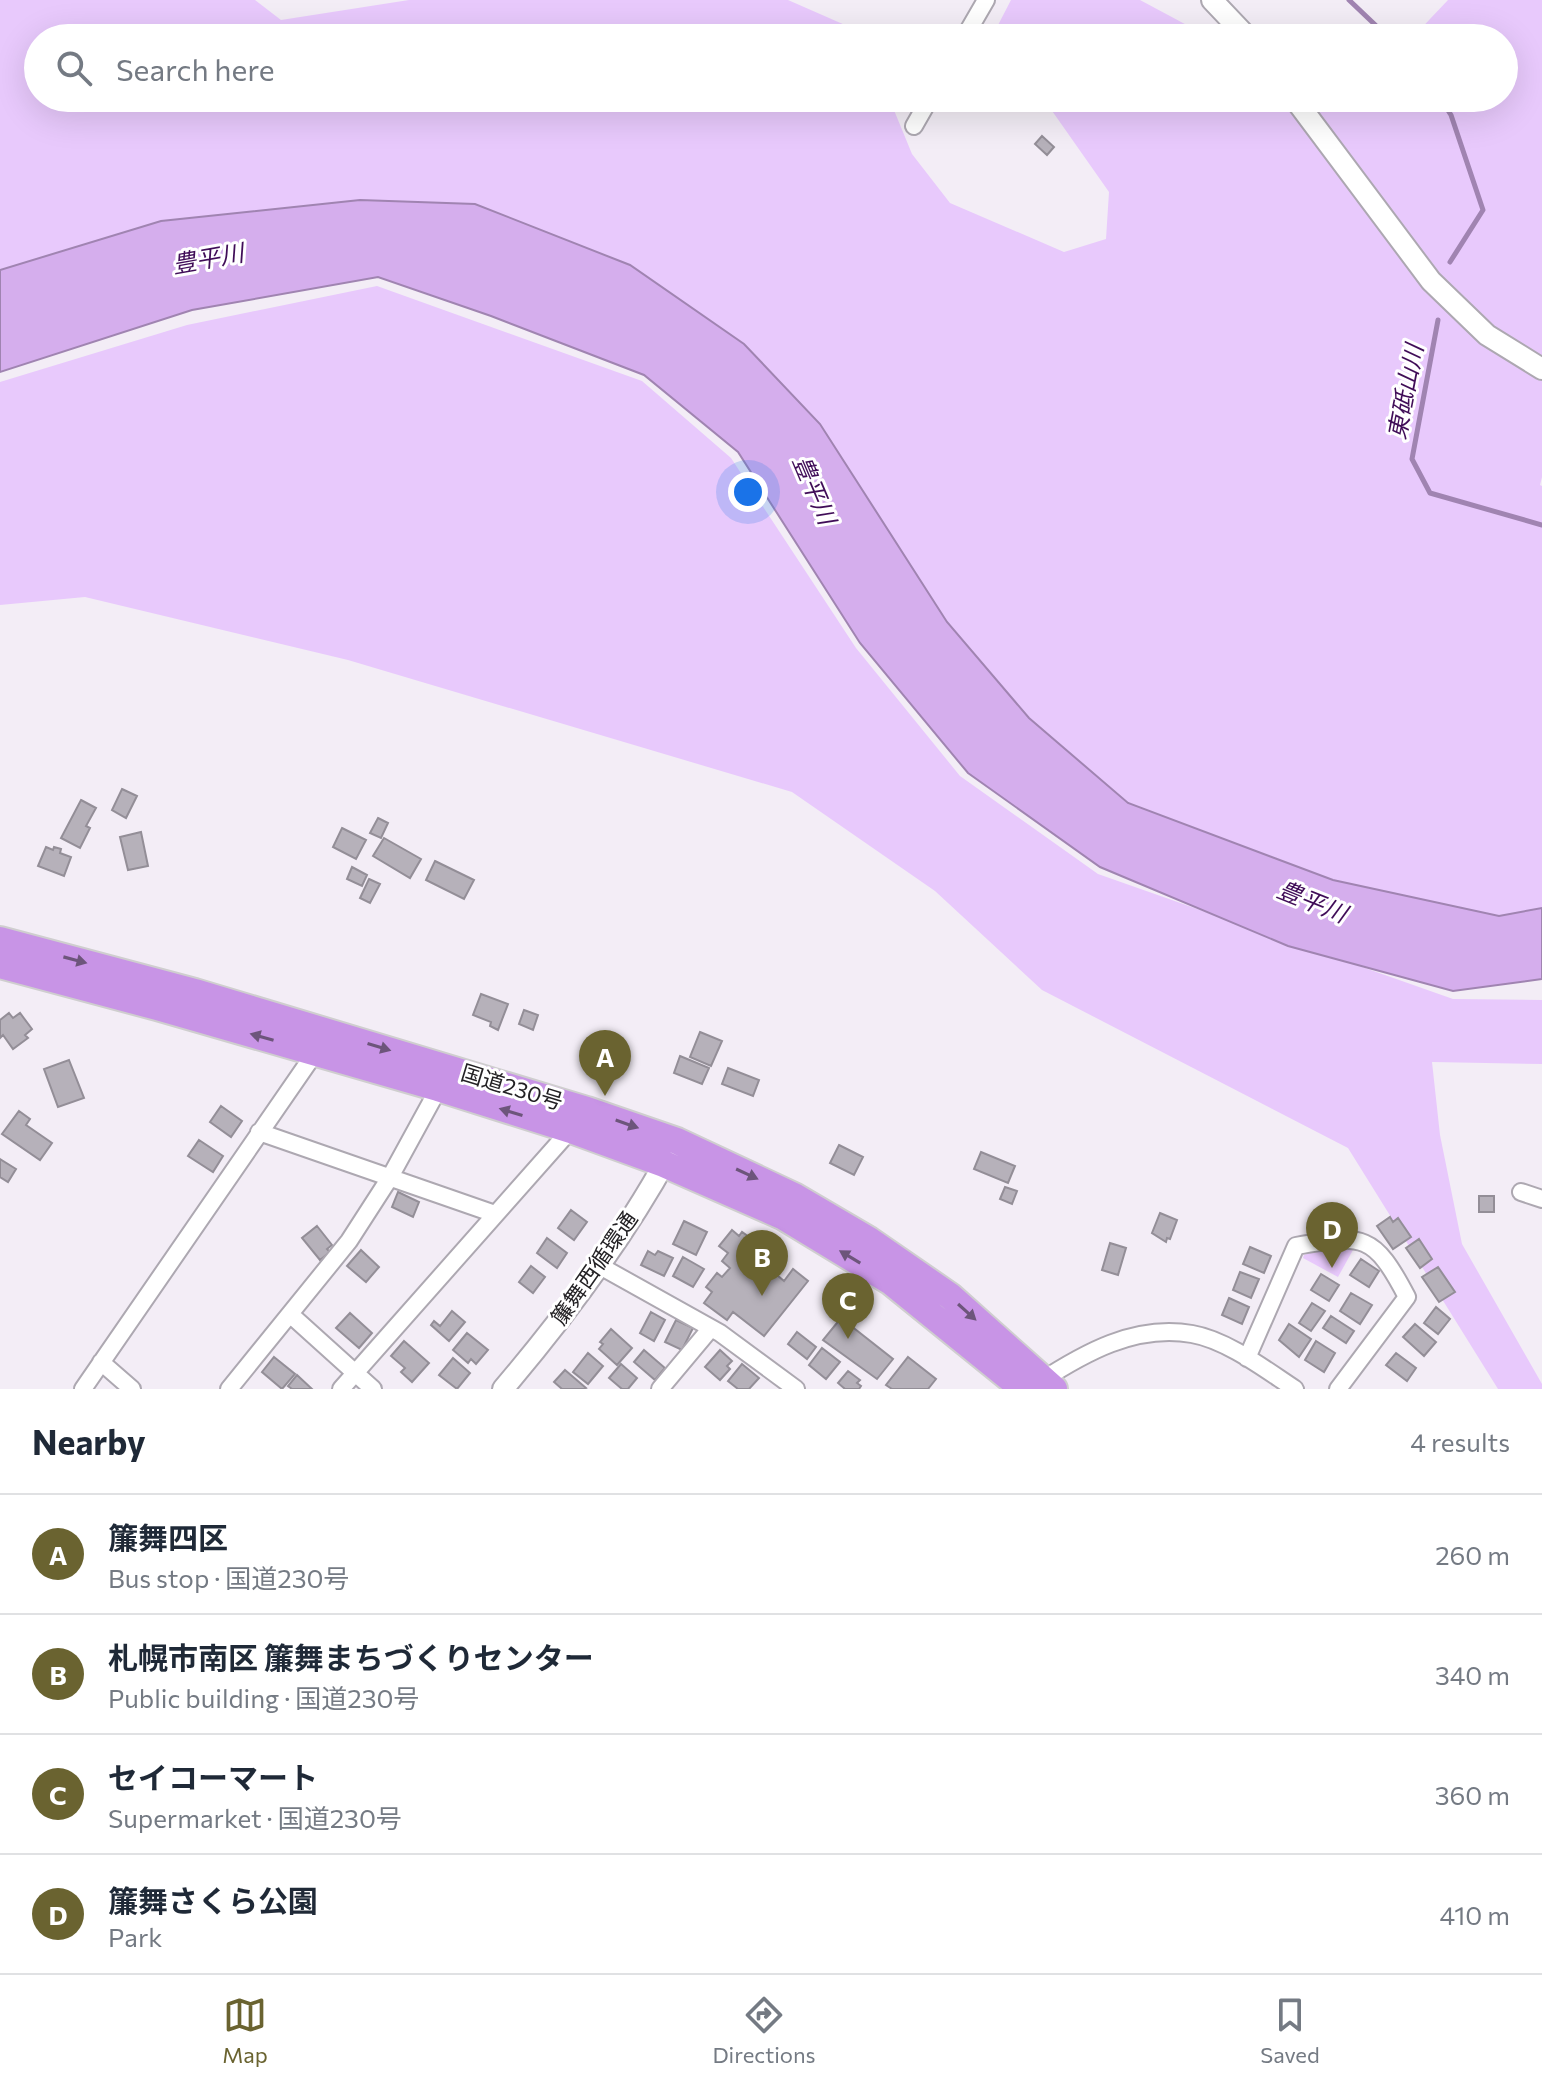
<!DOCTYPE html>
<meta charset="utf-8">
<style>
body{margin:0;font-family:Commissioner,"Noto Sans JP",sans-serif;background:#f6f6f7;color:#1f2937}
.you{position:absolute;left:748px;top:492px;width:28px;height:28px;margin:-20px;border:6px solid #fff;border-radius:50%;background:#1a73e8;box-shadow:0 0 0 12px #1a73e833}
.badge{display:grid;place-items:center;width:52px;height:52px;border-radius:50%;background:#6a6330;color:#fff;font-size:26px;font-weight:700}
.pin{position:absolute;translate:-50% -66px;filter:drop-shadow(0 2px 4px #0008)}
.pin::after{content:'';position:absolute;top:42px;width:28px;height:24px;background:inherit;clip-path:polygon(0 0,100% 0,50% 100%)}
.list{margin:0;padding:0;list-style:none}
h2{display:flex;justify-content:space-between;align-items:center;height:104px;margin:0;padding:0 32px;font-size:34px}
h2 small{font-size:26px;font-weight:400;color:#747a83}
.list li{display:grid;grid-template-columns:52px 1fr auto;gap:24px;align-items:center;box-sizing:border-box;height:120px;padding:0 32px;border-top:2px solid #e0e1e3}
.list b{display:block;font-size:30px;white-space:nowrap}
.list p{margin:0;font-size:26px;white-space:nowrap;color:#747a83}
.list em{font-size:26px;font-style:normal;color:#747a83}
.icon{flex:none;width:44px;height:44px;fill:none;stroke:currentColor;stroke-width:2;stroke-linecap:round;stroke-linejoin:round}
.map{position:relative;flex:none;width:1542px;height:1389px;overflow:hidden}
.search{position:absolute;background:#fff;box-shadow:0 8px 32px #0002;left:24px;right:24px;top:24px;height:88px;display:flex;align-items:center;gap:20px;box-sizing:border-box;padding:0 28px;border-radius:44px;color:#747a83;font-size:30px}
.sheet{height:584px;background:#fff}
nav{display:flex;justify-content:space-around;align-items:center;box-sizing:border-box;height:112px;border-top:2px solid #e0e1e3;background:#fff;font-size:22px;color:#747a83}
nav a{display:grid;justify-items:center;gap:4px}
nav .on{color:#6a6330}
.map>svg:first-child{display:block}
</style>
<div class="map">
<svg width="1542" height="1389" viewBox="0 0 1542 1389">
<rect width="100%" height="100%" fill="#f3edf6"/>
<path fill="#e8c9fc" d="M 0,0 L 255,0 L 281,20 L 409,0 L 788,0 L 861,32 L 864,38 L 38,38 L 38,98 L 889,98 L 912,154 L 950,203 L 1064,252 L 1106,239 L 1109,192 L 1043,98 L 1504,98 L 1504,38 L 1412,38 L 1448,0 L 1542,0 L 1542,477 L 1540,485 L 1542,486 L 1542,908 L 1499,916 L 1333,880 L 1128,803 L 1029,718 L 947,622 L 820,424 L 744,344 L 630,265 L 475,204 L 161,221 L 0,270 Z
M 1011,0 L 1140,0 L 1211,38 L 1002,38 L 996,29 Z
M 377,286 L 642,381 L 731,458 L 856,648 L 960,776 L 1098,874 L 1453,999 L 1542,1000 L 1542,1064 L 1432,1062 L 1440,1135 L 1462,1244 L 1542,1384 L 1542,1389 L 1498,1389 L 1348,1148 L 1042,990 L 935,891 L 792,792 L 348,660 L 85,597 L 0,605 L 0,382 L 187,325 Z
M 1343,1243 L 1353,1250 L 1338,1277 L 1303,1258 L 1304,1255 Z"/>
<path fill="#d5aeed" stroke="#a084b1" stroke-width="2" d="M 360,200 L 475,204 L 630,265 L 744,344 L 820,424 L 947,622 L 1029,718 L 1128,803 L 1333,880 L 1499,916 L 1542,908 L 1542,979 L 1453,991 L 1288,946 L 1100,867 L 968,773 L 860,643 L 738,452 L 644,375 L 491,316 L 378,277 L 192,310 L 0,372 L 0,270 L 161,221 Z"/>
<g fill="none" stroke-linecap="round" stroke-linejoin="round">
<path stroke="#a084b1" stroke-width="5" d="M 1349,0 L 1389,38
M 1440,98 L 1451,115 L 1483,210 L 1450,262
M 1438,320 L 1412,459 L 1430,493 L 1542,525"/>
</g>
<path fill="#b6b1ba" stroke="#938e97" stroke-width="2" d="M 1042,136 L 1054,147 L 1047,155 L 1035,144 Z
M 122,789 L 137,796 L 126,818 L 112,810 Z
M 81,800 L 96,808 L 86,826 L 90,828 L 80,848 L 61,838 Z
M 378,818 L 388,823 L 381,838 L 370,833 Z
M 342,828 L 366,840 L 356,859 L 333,847 Z
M 141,832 L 148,866 L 128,870 L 120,837 Z
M 384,838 L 421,859 L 410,878 L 373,856 Z
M 46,847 L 53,850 L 54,847 L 61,849 L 60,853 L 71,857 L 64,876 L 38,866 Z
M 435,861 L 474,880 L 464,899 L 426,880 Z
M 352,867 L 367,875 L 362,886 L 347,879 Z
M 369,879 L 380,884 L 370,903 L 360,898 Z
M 481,994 L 508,1004 L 498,1030 L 490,1026 L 491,1022 L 473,1015 Z
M 524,1010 L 538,1015 L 533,1030 L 519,1024 Z
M 9,1013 L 13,1018 L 20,1013 L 32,1029 L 25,1035 L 28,1038 L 13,1049 L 3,1035 L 0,1038 L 0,1020 Z
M 700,1032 L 722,1041 L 711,1066 L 690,1057 Z
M 680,1056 L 709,1068 L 702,1084 L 674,1073 Z
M 69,1060 L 84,1098 L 58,1107 L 44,1069 Z
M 728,1068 L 759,1080 L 753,1096 L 722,1084 Z
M 221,1106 L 242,1121 L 231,1137 L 210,1122 Z
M 19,1111 L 30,1119 L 26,1125 L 52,1143 L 40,1160 L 2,1134 Z
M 199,1140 L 223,1156 L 213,1172 L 188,1156 Z
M 839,1145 L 863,1157 L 854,1175 L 830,1163 Z
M 981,1152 L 1015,1166 L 1008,1183 L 974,1169 Z
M 0,1159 L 16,1169 L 8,1182 L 0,1177 Z
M 1005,1187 L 1017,1191 L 1012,1204 L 1000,1199 Z
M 398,1192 L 419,1202 L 413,1217 L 392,1207 Z
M 1479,1196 L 1494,1196 L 1494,1212 L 1479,1212 Z
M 571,1210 L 587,1222 L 574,1240 L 558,1228 Z
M 1160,1213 L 1177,1220 L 1170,1239 L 1167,1238 L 1166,1242 L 1152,1233 Z
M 1390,1217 L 1393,1222 L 1398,1218 L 1411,1237 L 1393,1249 L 1377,1226 Z
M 684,1221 L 707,1232 L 696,1255 L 673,1244 Z
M 317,1226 L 332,1245 L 327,1249 L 330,1252 L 320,1260 L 302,1238 Z
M 732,1230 L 739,1236 L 742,1232 L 753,1240 L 748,1246 L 756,1252 L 760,1246 L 771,1254 L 766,1260 L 780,1271 L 777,1275 L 784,1281 L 793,1269 L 808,1281 L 764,1336 L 733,1312 L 727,1320 L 704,1303 L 712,1292 L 706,1287 L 717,1273 L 722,1277 L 730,1268 L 722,1261 L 728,1253 L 719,1246 Z
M 547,1238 L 567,1253 L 557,1268 L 537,1253 Z
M 1419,1239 L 1432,1259 L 1420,1268 L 1406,1248 Z
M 1110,1243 L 1126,1248 L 1118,1275 L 1102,1270 Z
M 1250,1247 L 1271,1256 L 1264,1273 L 1243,1264 Z
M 361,1250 L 379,1267 L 366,1282 L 347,1266 Z
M 648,1251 L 655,1255 L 658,1251 L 673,1258 L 664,1276 L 641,1265 Z
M 683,1257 L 704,1269 L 693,1287 L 673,1276 Z
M 1361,1259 L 1379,1271 L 1369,1287 L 1350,1275 Z
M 531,1266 L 545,1277 L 533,1293 L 519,1282 Z
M 1438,1267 L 1455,1292 L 1439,1302 L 1422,1277 Z
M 1240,1272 L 1259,1279 L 1251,1298 L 1233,1290 Z
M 1321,1274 L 1339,1285 L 1329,1301 L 1311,1290 Z
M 1351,1293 L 1372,1305 L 1360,1324 L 1340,1311 Z
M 1229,1298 L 1249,1307 L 1242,1324 L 1222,1315 Z
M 1312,1303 L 1325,1311 L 1311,1331 L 1299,1323 Z
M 1436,1307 L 1450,1319 L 1438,1334 L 1424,1323 Z
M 452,1311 L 465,1322 L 449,1341 L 431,1325 L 434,1321 L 440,1326 Z
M 651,1312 L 665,1320 L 654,1341 L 640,1333 Z
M 350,1313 L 372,1333 L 359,1348 L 336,1328 Z
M 1331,1316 L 1354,1331 L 1346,1343 L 1323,1328 Z
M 841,1318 L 893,1359 L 877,1379 L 823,1340 Z
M 676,1320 L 693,1328 L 682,1350 L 665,1342 Z
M 1289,1324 L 1311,1339 L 1299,1357 L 1279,1340 Z
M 1415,1324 L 1436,1342 L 1424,1356 L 1403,1337 Z
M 611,1329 L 632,1348 L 617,1365 L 599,1349 L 603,1344 L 600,1342 Z
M 797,1332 L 816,1347 L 807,1359 L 788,1344 Z
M 467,1333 L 488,1350 L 476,1364 L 471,1359 L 468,1363 L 453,1350 Z
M 404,1341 L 429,1363 L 412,1382 L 401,1372 L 405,1368 L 391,1356 Z
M 1316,1341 L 1335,1353 L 1324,1372 L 1305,1360 Z
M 822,1348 L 840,1362 L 826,1379 L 809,1365 Z
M 644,1350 L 665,1368 L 655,1380 L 634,1362 Z
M 720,1350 L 732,1361 L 727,1366 L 730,1369 L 720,1380 L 705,1367 Z
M 588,1353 L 603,1366 L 588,1384 L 573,1372 Z
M 1396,1353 L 1416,1368 L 1407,1381 L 1386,1365 Z
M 274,1357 L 295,1374 L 282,1389 L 262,1372 Z
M 908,1357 L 936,1379 L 928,1389 L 892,1389 L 886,1385 Z
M 453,1358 L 470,1373 L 457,1389 L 439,1375 Z
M 621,1364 L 637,1378 L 628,1389 L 622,1389 L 609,1378 Z
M 742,1364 L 759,1378 L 749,1389 L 738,1389 L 728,1381 Z
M 565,1370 L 586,1388 L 584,1389 L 562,1389 L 554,1382 Z
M 848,1371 L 860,1380 L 857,1383 L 861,1386 L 859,1389 L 845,1389 L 838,1383 Z
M 297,1375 L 312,1389 L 292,1389 L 288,1386 Z"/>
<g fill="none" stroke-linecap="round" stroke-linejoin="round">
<g stroke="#ada8b1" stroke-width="20">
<path id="minor" d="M 964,38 L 986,0
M 914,126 L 930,98
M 259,1132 L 495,1214
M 1521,1192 L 1542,1199
M 600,1266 L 720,1333 L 796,1389
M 291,1315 L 373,1389
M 1247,1358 L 1296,1246 C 1364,1234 1374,1234 1407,1297 L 1338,1389
M 101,1362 L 132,1389
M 1038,1383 C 1084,1353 1135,1324 1192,1334 C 1227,1340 1266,1370 1295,1389
M 83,1389 L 319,1047
M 229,1389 L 349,1241 L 389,1179 L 441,1084
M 341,1389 L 573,1127
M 660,1389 L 711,1328"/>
</g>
<g stroke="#ada8b1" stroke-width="24">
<path id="tertiary" d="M 1212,0 L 1248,38
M 1294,98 L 1431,281 L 1487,335 L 1542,369
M 503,1389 C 565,1316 623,1239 669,1155"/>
</g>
<g stroke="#cfcecf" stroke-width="30">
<path id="trunk" d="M 0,940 L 195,992 L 587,1110 L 677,1141 L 794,1196 L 869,1240 L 950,1296 L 1054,1389
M 0,965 L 157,1007 L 438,1088 L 571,1130 L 664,1164 L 782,1216 L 891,1282 L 1023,1389"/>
</g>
<use href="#minor" stroke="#fff" stroke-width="16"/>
<use href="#tertiary" stroke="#fff" stroke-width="20"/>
<use href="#trunk" stroke="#c894e6" stroke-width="26"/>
</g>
<defs><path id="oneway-solid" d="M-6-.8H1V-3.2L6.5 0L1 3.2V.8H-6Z" transform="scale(2)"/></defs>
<g fill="#6d557b">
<use href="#oneway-solid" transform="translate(75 960) rotate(15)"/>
<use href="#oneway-solid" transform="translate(262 1037) rotate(-164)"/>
<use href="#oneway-solid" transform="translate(379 1047) rotate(17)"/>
<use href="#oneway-solid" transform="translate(511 1112) rotate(-163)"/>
<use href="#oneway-solid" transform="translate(627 1124) rotate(19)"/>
<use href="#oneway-solid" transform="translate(747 1174) rotate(25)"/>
<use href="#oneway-solid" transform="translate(850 1257) rotate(-149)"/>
<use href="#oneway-solid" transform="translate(967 1312) rotate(42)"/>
</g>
<g text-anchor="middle" stroke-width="6" stroke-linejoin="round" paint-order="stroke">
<g font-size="22" fill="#232124" stroke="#fff">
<text transform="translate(512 1087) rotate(17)" y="8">国道230号</text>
<text transform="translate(594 1268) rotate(-55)" y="8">簾舞西循環通</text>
</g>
<g font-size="24" font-style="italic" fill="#400d58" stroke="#fff">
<text transform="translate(208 259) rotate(-10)" y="8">豊平川</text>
<text transform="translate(1406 392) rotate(-79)" y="8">東砥山川</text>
<text transform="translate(814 490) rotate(67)" y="8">豊平川</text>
<text transform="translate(1312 902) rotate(22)" y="8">豊平川</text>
</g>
</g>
</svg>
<div class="you"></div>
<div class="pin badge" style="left:605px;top:1096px">A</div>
<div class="pin badge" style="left:762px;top:1296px">B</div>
<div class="pin badge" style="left:848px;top:1339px">C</div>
<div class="pin badge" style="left:1332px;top:1268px">D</div>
<div class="search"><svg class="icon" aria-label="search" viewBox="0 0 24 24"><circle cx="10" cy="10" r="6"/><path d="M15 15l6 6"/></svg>Search here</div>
</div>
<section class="sheet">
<h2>Nearby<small>4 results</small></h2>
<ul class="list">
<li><span class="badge">A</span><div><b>簾舞四区</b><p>Bus stop · 国道230号</p></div><em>260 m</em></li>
<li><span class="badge">B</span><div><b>札幌市南区 簾舞まちづくりセンター</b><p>Public building · 国道230号</p></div><em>340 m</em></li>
<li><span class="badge">C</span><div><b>セイコーマート</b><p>Supermarket · 国道230号</p></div><em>360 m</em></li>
<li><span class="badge">D</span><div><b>簾舞さくら公園</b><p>Park</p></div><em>410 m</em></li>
</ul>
</section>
<nav>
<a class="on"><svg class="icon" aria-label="map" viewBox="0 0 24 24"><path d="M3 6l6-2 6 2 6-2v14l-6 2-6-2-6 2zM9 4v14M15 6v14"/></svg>Map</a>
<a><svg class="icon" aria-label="directions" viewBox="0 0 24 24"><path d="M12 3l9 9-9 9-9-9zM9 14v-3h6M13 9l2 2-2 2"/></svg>Directions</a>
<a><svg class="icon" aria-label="saved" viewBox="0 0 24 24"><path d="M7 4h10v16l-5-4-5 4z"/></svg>Saved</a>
</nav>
